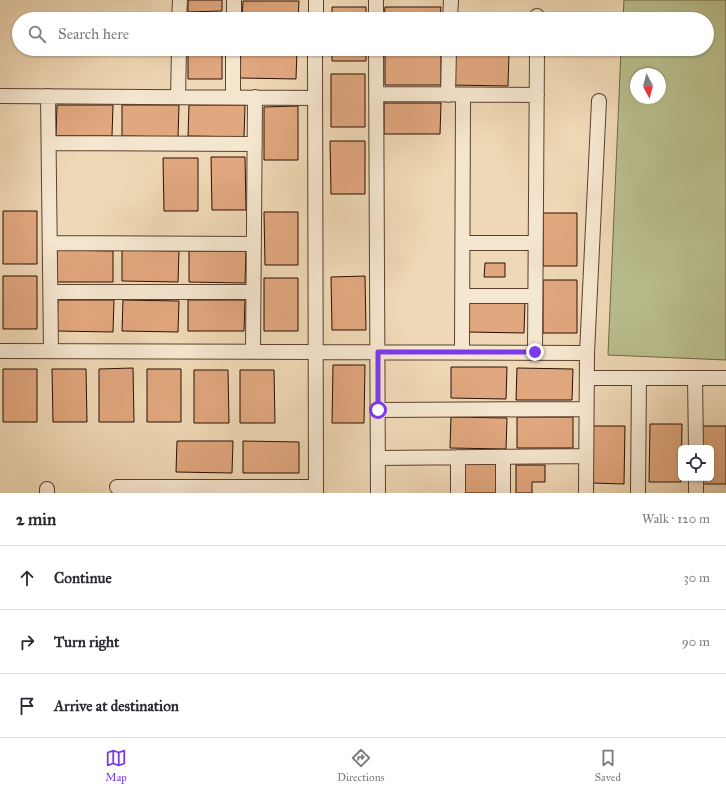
<!DOCTYPE html>
<meta charset="utf-8">
<style>
body{margin:0;font-family:"IM FELL Great Primer",serif;background:#f7f7f7;color:#2b2b33}
.controls{position:absolute;right:12px;bottom:12px;display:grid;overflow:hidden;border-radius:6px;box-shadow:0 1px 3px #0004}
.controls button{width:36px;height:36px;display:grid;place-items:center;padding:0;border:0;border-bottom:1px solid #e1e1e2;background:#fff;color:#2b2b33;font:20px sans-serif}
.compass{position:absolute;left:630px;top:68px;width:36px;height:36px;border-radius:50%;background:#fff;box-shadow:0 1px 3px #0004;rotate:173deg}
.stop{position:absolute;width:12px;height:12px;margin:-9px;border:3px solid #7c3aed;border-radius:50%;background:#fff}
.stop.end{background:#7c3aed;border-color:#fff;box-shadow:0 1px 4px #0008}
.list{margin:0;padding:0;list-style:none}
h2{display:flex;justify-content:space-between;align-items:center;height:52px;margin:0;padding:0 16px;font-size:17px}
h2 small{font-size:13px;font-weight:400;color:#7c7c81}
.list li{display:grid;grid-template-columns:26px 1fr auto;gap:12px;align-items:center;box-sizing:border-box;height:64px;padding:0 16px;border-top:1px solid #e1e1e2}
.list b{display:block;font-size:15px;white-space:nowrap}
.list em{font-size:13px;font-style:normal;color:#7c7c81}
.icon{flex:none;width:22px;height:22px;fill:none;stroke:currentColor;stroke-width:2;stroke-linecap:round;stroke-linejoin:round}
.map{position:relative;flex:none;width:726px;height:493px;overflow:hidden}
.search{position:absolute;background:#fff;box-shadow:0 1px 3px #0004;left:12px;right:12px;top:12px;height:44px;display:flex;align-items:center;gap:10px;box-sizing:border-box;padding:0 14px;border-radius:22px;color:#7c7c81;font-size:15px}
.sheet{height:244px;background:#fff}
nav{display:flex;justify-content:space-around;align-items:center;box-sizing:border-box;height:56px;border-top:1px solid #e1e1e2;background:#fff;font-size:11px;color:#7c7c81}
nav a{display:grid;justify-items:center;gap:2px}
nav .on{color:#7c3aed}
.map>svg:first-child{display:block}
</style>
<div class="map">
<svg width="726" height="493" viewBox="0 0 726 493">
<rect width="100%" height="100%" fill="#efd8b5"/>
<filter id="stains"><feTurbulence type="fractalNoise" baseFrequency=".005" numOctaves="4"/><feColorMatrix values="0 0 0 0 .2 0 0 0 0 .09 0 0 0 0 .02 0 0 0 .5 -.17"/></filter>
<radialGradient id="worn" r=".72"><stop offset=".6" stop-color="#630" stop-opacity="0"/><stop offset="1" stop-color="#630" stop-opacity=".3"/></radialGradient>
<path fill="#b9bf8d" stroke="#726748" fill-rule="evenodd" d="M 624,0 L 726,0 L 726,360 L 608,355 L 621,49 L 707,49 L 707,19 L 623,19 ZM 636,74 L 660,74 L 660,98 L 636,98 Z"/>
<path fill="#e1a77e" stroke="#2b0f02" d="M 188,0 L 222,0 L 222,11 L 188,12 Z
M 243,1 L 299,1 L 298,19 L 242,19 Z
M 332,7 L 366,7 L 366,19 L 332,19 Z
M 385,7 L 441,7 L 440,19 L 384,19 Z
M 188,49 L 222,49 L 222,79 L 188,79 Z
M 241,49 L 297,49 L 296,79 L 240,78 Z
M 332,49 L 366,49 L 366,61 L 332,61 Z
M 385,54 L 441,54 L 441,85 L 385,85 Z
M 453,54 L 509,54 L 508,86 L 452,85 Z
M 331,74 L 365,74 L 365,127 L 331,127 Z
M 384,103 L 441,103 L 440,134 L 384,134 Z
M 57,105 L 113,105 L 112,136 L 56,136 Z
M 122,105 L 179,105 L 178,137 L 122,136 Z
M 189,105 L 245,105 L 244,137 L 188,136 Z
M 298,106 L 298,160 L 264,160 L 264,107 Z
M 330,141 L 365,141 L 365,194 L 331,194 Z
M 211,157 L 245,157 L 246,210 L 212,210 Z
M 163,158 L 198,158 L 198,211 L 164,211 Z
M 3,211 L 37,211 L 37,264 L 3,264 Z
M 264,212 L 298,212 L 298,265 L 265,265 Z
M 543,213 L 577,213 L 577,266 L 543,266 Z
M 57,250 L 113,251 L 113,282 L 57,282 Z
M 122,250 L 179,251 L 178,282 L 122,281 Z
M 189,251 L 246,251 L 245,283 L 189,282 Z
M 485,263 L 505,263 L 505,277 L 484,277 Z
M 3,276 L 37,276 L 37,329 L 3,329 Z
M 365,276 L 366,330 L 332,330 L 331,277 Z
M 264,278 L 298,278 L 298,331 L 264,331 Z
M 543,280 L 577,280 L 577,333 L 543,333 Z
M 58,300 L 114,300 L 113,332 L 57,331 Z
M 123,300 L 179,301 L 178,332 L 122,331 Z
M 188,300 L 245,300 L 244,331 L 188,331 Z
M 468,301 L 525,301 L 524,333 L 468,332 Z
M 333,365 L 365,365 L 364,423 L 332,423 Z
M 451,367 L 507,367 L 506,399 L 451,398 Z
M 133,368 L 134,422 L 99,422 L 99,369 Z
M 517,368 L 573,369 L 572,400 L 516,400 Z
M 3,369 L 37,369 L 37,422 L 3,422 Z
M 52,369 L 86,369 L 87,422 L 53,422 Z
M 147,369 L 181,369 L 181,422 L 147,422 Z
M 194,370 L 228,370 L 229,423 L 194,423 Z
M 240,370 L 274,370 L 275,423 L 240,423 Z
M 451,417 L 507,418 L 506,449 L 450,448 Z
M 517,417 L 573,417 L 573,448 L 517,448 Z
M 650,424 L 682,424 L 681,482 L 649,482 Z
M 593,426 L 625,426 L 624,484 L 592,483 Z
M 702,426 L 726,426 L 726,484 L 702,484 L 702,478 L 711,478 L 711,448 L 702,448 Z
M 177,441 L 233,441 L 232,473 L 176,472 Z
M 243,441 L 299,442 L 299,473 L 243,473 Z
M 464,463 L 496,463 L 496,493 L 463,493 Z
M 516,465 L 545,465 L 545,482 L 532,482 L 532,493 L 516,493 Z"/>
<g fill="none" stroke-linecap="round" stroke-linejoin="round">
<g stroke="#5c412f" stroke-width="16">
<path id="street" d="M 376,0 L 376,19
M 179,19 L 180,0
M 234,19 L 234,0
M 316,19 L 316,0
M 450,19 L 451,0
M 537,19 L 537,16
M 315,49 L 316,493
M 376,49 L 378,493
M 377,94 L 537,95
M 448,95 L 449,49
M 0,96 L 315,98
M 48,96 L 51,351
M 178,97 L 179,49
M 233,97 L 233,49
M 49,143 L 255,144
M 50,243 L 254,244
M 463,243 L 535,243
M 51,292 L 253,292
M 463,296 L 535,296
M 0,351 L 587,353
M 253,351 L 255,97
M 462,352 L 463,95
M 535,352 L 537,49
M 587,378 L 726,378
M 695,378 L 696,448
M 378,410 L 586,409
M 503,457 L 503,493
M 378,458 L 586,456
M 696,478 L 696,493
M 117,487 L 316,487
M 47,489 L 47,493
M 458,493 L 458,457
M 586,493 L 587,353 L 599,101
M 638,493 L 639,378"/>
</g>
<use href="#street" stroke="#f5e6cf" stroke-width="14"/>
</g>
<g fill="none" stroke-linecap="round" stroke-linejoin="round">
<path stroke="#7c3aed" stroke-width="5" d="M 378,410 L 378,352 L 535,352"/>
</g>
<rect width="100%" height="100%" filter="url(#stains)"/>
<rect width="100%" height="100%" fill="url(#worn)"/>
</svg>
<div class="controls">
<button><svg class="icon" aria-label="locate" viewBox="0 0 24 24"><circle cx="12" cy="12" r="6"/><path d="M12 2v4M12 18v4M2 12h4M18 12h4"/></svg></button>
</div>
<svg class="compass" viewBox="-18 -18 36 36"><path d="M0-13l5 13h-10z" fill="#e53935"/><path d="M0 13l5-13h-10z" fill="#7c7c81"/></svg>
<div class="stop" style="left:378px;top:410px"></div>
<div class="stop end" style="left:535px;top:352px"></div>
<div class="search"><svg class="icon" aria-label="search" viewBox="0 0 24 24"><circle cx="10" cy="10" r="6"/><path d="M15 15l6 6"/></svg>Search here</div>
</div>
<section class="sheet">
<h2>2 min<small>Walk · 120 m</small></h2>
<ul class="list">
<li><svg class="icon" aria-label="ahead" viewBox="0 0 24 24"><path d="M12 20V5M6 11l6-6 6 6"/></svg><div><b>Continue</b></div><em>30 m</em></li>
<li><svg class="icon" aria-label="right" viewBox="0 0 24 24"><path d="M7 20v-9h11M14 6l5 5-5 5"/></svg><div><b>Turn right</b></div><em>90 m</em></li>
<li><svg class="icon" aria-label="arrive" viewBox="0 0 24 24"><path d="M6 21V4h12l-3 4 3 4H6"/></svg><div><b>Arrive at destination</b></div></li>
</ul>
</section>
<nav>
<a class="on"><svg class="icon" aria-label="map" viewBox="0 0 24 24"><path d="M3 6l6-2 6 2 6-2v14l-6 2-6-2-6 2zM9 4v14M15 6v14"/></svg>Map</a>
<a><svg class="icon" aria-label="directions" viewBox="0 0 24 24"><path d="M12 3l9 9-9 9-9-9zM9 14v-3h6M13 9l2 2-2 2"/></svg>Directions</a>
<a><svg class="icon" aria-label="saved" viewBox="0 0 24 24"><path d="M7 4h10v16l-5-4-5 4z"/></svg>Saved</a>
</nav>
